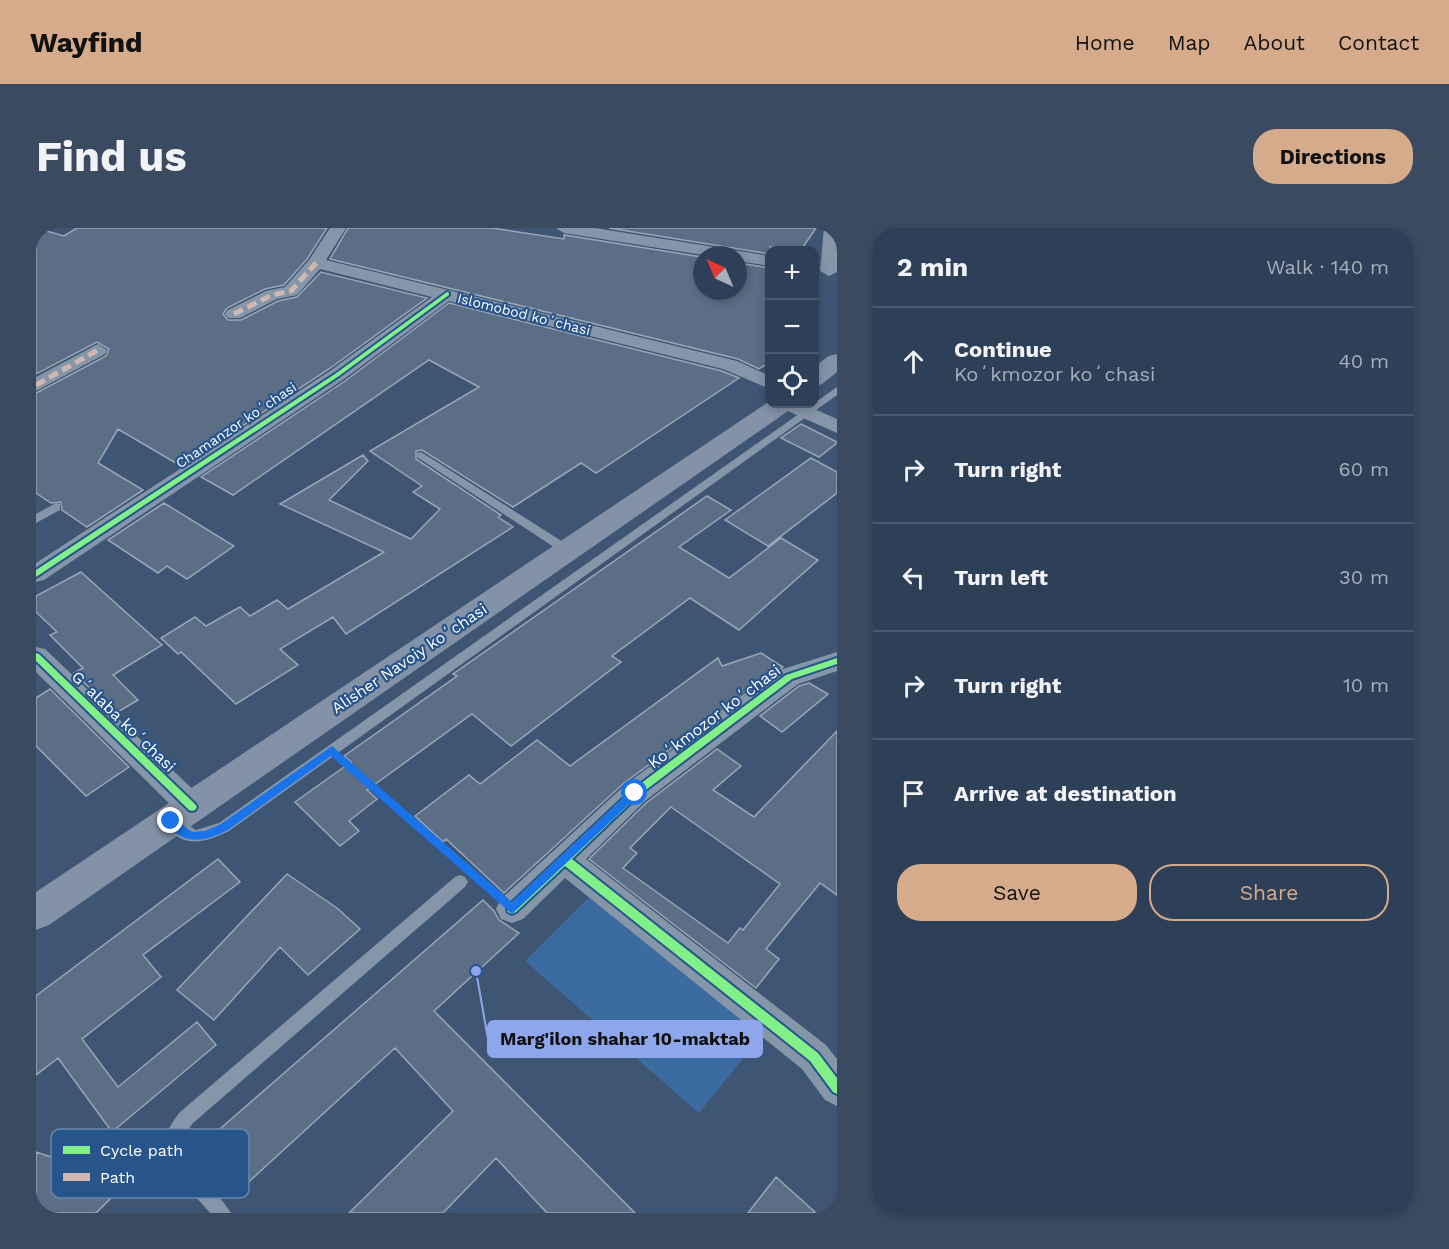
<!DOCTYPE html>
<meta charset="utf-8">
<style>
body{margin:0;font-family:"Work Sans",sans-serif;background:#3a4b61;color:#f1f3f6}
.controls{position:absolute;right:18px;top:18px;display:grid;overflow:hidden;border-radius:12px;box-shadow:0 3px 9px #0003}
.controls button{width:54px;height:54px;display:grid;place-items:center;padding:0;border:0;border-bottom:2px solid #49596d;background:#2e4057;color:#f1f3f6;font:30px sans-serif}
.compass{position:absolute;left:657px;top:18px;width:54px;height:54px;border-radius:50%;background:#2e4057;box-shadow:0 3px 9px #0003;rotate:316deg}
.stop{position:absolute;width:18px;height:18px;margin:-14px;border:4px solid #1a73e8;border-radius:50%;background:#fff}
.stop.end{background:#1a73e8;border-color:#fff;box-shadow:0 2px 6px #0008}
.list{margin:0;padding:0;list-style:none}
h2{display:flex;justify-content:space-between;align-items:center;height:78px;margin:0;padding:0 24px;font-size:26px}
h2 small{font-size:20px;font-weight:400;color:#a7afba}
.list li{display:grid;grid-template-columns:39px 1fr auto;gap:18px;align-items:center;box-sizing:border-box;height:108px;padding:0 24px;border-top:2px solid #49596d}
.list b{display:block;font-size:22px;white-space:nowrap}
.list p{margin:0;font-size:20px;white-space:nowrap;color:#a7afba}
.list em{font-size:20px;font-style:normal;color:#a7afba}
.actions{display:flex;gap:12px;padding:18px 24px}
.actions a{flex:1;padding:14px 0;border:2px solid #d6ab8b;border-radius:24px;text-align:center;font-size:21px;color:#d6ab8b}
.actions .main{background:#d6ab8b;color:#111}
.icon{flex:none;width:33px;height:33px;fill:none;stroke:currentColor;stroke-width:2;stroke-linecap:round;stroke-linejoin:round}
.map{position:relative;flex:none;width:801px;height:985px;overflow:hidden;border-radius:24px}
header{display:flex;align-items:center;gap:36px;box-sizing:border-box;height:84px;padding:0 30px;background:#d6ab8b;color:#111}
header strong{font-size:28px}
nav{display:flex;gap:33px;margin-inline-start:auto;font-size:21px}
.intro{display:flex;align-items:center;justify-content:space-between;box-sizing:border-box;height:144px;padding:0 36px}
h1{margin:0;font-size:42px}
.button{padding:15px 27px;border-radius:24px;background:#d6ab8b;color:#111;font-size:21px;font-weight:700}
main{display:flex;gap:36px;padding:0 36px}
aside{flex:1;background:#2e4057;border-radius:24px;box-shadow:0 3px 9px #0003}
.map>svg:first-child{display:block}
</style>
<header>
<strong>Wayfind</strong>
<nav><a>Home</a><a>Map</a><a>About</a><a>Contact</a></nav>
</header>
<div class="intro"><h1>Find us</h1><a class="button">Directions</a></div>
<main>
<div class="map">
<svg width="801" height="985" viewBox="0 0 801 985">
<rect width="100%" height="100%" fill="#3e5674"/>
<path fill="#3b6ba1" d="M 558,664 L 730,802 L 663,885 L 489,733 Z"/>
<path fill="#5b6e86" stroke="#99a6b7" stroke-width="1.5" fill-rule="evenodd" d="M 0,0 L 28,8 L 41,0 L 291,0 L 271,31 L 248,57 L 229,61 L 191,80 L 187,86 L 192,92 L 205,92 L 242,73 L 261,69 L 285,44 L 391,70 L 293,141 L 145,238 L 82,201 L 62,235 L 107,262 L 51,299 L 26,282 L 25,274 L 15,275 L 0,265 L 0,165 L 70,128 L 73,121 L 61,114 L 0,146 Z
M 312,0 L 456,0 L 528,11 L 528,7 L 666,29 L 666,63 L 702,63 L 702,35 L 734,40 L 734,134 L 723,141 L 702,131 L 294,31 Z
M 573,0 L 780,0 L 765,22 L 734,19 L 734,26 Z
M 413,75 L 686,143 L 703,150 L 560,245 L 545,235 L 477,279 L 386,222 L 380,223 L 380,231 L 465,287 L 462,289 L 477,299 L 310,406 L 297,389 L 244,421 L 262,437 L 200,476 L 145,424 L 142,426 L 125,410 L 159,389 L 170,398 L 204,379 L 214,388 L 241,372 L 252,381 L 348,324 L 244,276 L 327,227 L 332,233 L 293,272 L 375,311 L 404,281 L 377,264 L 386,258 L 334,223 L 443,159 L 393,132 L 197,267 L 165,249 L 309,153 Z
M 765,196 L 801,214 L 801,215 L 783,229 L 745,210 Z
M 775,230 L 801,244 L 801,265 L 732,318 L 689,292 Z
M 671,268 L 695,282 L 643,319 L 693,350 L 745,310 L 782,332 L 703,402 L 654,370 L 576,428 L 585,434 L 475,518 L 436,486 L 331,562 L 341,571 L 313,593 L 323,603 L 304,618 L 259,574 L 315,534 L 308,528 L 421,448 L 417,446 Z
M 128,275 L 198,318 L 151,351 L 131,338 L 122,345 L 72,312 Z
M 45,344 L 126,417 L 77,447 L 102,472 L 80,485 L 38,445 L 47,440 L 14,407 L 21,404 L 0,384 L 0,368 Z
M 725,425 L 747,439 L 588,555 L 468,665 L 410,611 L 407,614 L 379,588 L 433,547 L 444,556 L 501,512 L 534,538 L 682,430 L 686,438 Z
M 773,455 L 792,466 L 746,504 L 724,488 L 763,458 Z
M 14,461 L 93,539 L 50,568 L 0,518 L 0,470 Z
M 801,503 L 801,667 L 784,655 L 730,721 L 743,731 L 720,760 L 553,631 L 610,575 L 681,521 L 705,538 L 677,562 L 718,589 ZM 635,579 L 744,656 L 707,702 L 704,700 L 692,715 L 587,640 L 601,625 L 594,620 Z
M 182,631 L 204,654 L 107,727 L 125,749 L 46,811 L 82,859 L 161,794 L 180,817 L 76,904 L 22,830 L 0,847 L 0,768 Z
M 251,646 L 301,680 L 324,701 L 272,747 L 244,719 L 178,792 L 141,762 Z
M 447,672 L 458,683 L 463,692 L 483,705 L 398,783 L 599,985 L 511,985 L 460,930 L 407,985 L 313,985 L 417,883 L 359,820 L 205,961 L 169,914 Z
M 0,924 L 24,932 L 91,954 L 60,985 L 0,985 Z
M 740,949 L 780,985 L 712,985 Z"/>
<g fill="none" stroke-linecap="round" stroke-linejoin="round">
<path stroke="#8596a9" stroke-width="4" stroke-dasharray="3 4" stroke-linecap="butt" d="M 310,535 L 340,561"/>
<path stroke="#8596a9" stroke-width="4.5" stroke-dasharray="4 5" stroke-linecap="butt" d="M 338,560 L 421,633"/>
<path fill="#8596a9" fill-rule="evenodd" d="M 801,159 L 801,167 L 193,603 C 170,615 143,622 128,593 L 130,589 L 135,587 L 160,602 L 183,595 Z
M 385,224 L 535,319 L 537,322 L 535,325 L 527,325 L 381,229 L 381,225 Z
M 20,275 L 24,276 L 24,282 L 0,295 L 0,286 Z
M 424,647 L 429,649 L 432,654 L 429,659 L 156,896 L 149,908 L 149,921 L 195,985 L 174,985 C 158,966 130,940 130,913 C 130,902 138,892 144,884 L 419,649 Z"/>
<path fill="#8596a9" fill-rule="evenodd" d="M 294,0 L 310,0 L 290,32 L 701,133 L 734,148 L 734,161 L 687,141 L 413,73 L 308,151 L 8,352 L 0,354 L 0,335 L 294,143 L 396,69 L 284,41 L 261,67 L 241,71 L 204,90 L 192,90 L 189,86 L 192,82 L 230,63 L 249,59 L 273,32 Z
M 520,0 L 559,0 L 734,28 L 734,38 L 702,33 L 702,27 L 667,27 L 528,5 Z
M 788,0 L 801,0 L 801,44 L 793,48 L 784,43 Z
M 62,116 L 71,122 L 69,126 L 0,163 L 0,149 Z
M 742,176 L 767,176 L 801,191 L 801,205 L 745,180 Z
M 0,419 L 9,421 L 166,570 L 170,579 L 166,588 L 156,591 L 146,588 L 0,444 Z
M 801,424 L 801,443 L 762,456 L 609,573 L 550,631 L 790,817 L 801,831 L 801,878 L 789,872 L 766,841 L 529,650 L 487,691 L 476,695 L 465,691 L 460,681 L 465,671 L 589,557 L 744,442 Z"/>
<path fill="#8492a7" fill-rule="evenodd" d="M 801,126 L 801,144 L 786,156 L 778,158 L 778,139 L 793,128 Z
M 734,173 L 734,176 L 758,176 L 755,181 L 13,697 L 0,702 L 0,664 Z"/>
<path stroke="#d1b7ad" stroke-width="5" stroke-dasharray="10 5" stroke-linecap="butt" d="M 198,86 L 236,67 L 255,63 L 280,35
M 0,157 L 62,122"/>
<g stroke="#27548b" stroke-width="4">
<path id="cycleway" d="M 411,64 L 413,65 L 413,67 L 303,148 L 0,349 L 0,342 L 299,146 Z
M 0,425 L 3,426 L 159,576 L 161,579 L 159,582 L 156,583 L 153,582 L 0,433 Z
M 801,430 L 801,436 L 756,451 L 602,568 L 536,631 L 782,825 L 801,850 L 801,866 L 797,864 L 774,833 L 529,638 L 480,684 L 476,686 L 472,684 L 471,681 L 472,678 L 596,562 L 750,447 Z"/>
</g>
<use href="#cycleway" fill="#82f089" fill-rule="evenodd"/>
</g>
<path fill="#1a73e8" d="M 296,518 L 476,674 L 596,562 L 603,562 L 605,565 L 476,686 L 295,528 L 192,602 C 168,614 146,619 130,593 L 135,588 L 156,604 L 169,603 L 185,596 Z"/>
<g text-anchor="middle" stroke-width="4.5" stroke-linejoin="round" paint-order="stroke">
<g font-size="14" fill="#fff" stroke="#27548b">
<text transform="translate(488 86) rotate(14)" y="5">Islomobod koʻchasi</text>
<text transform="translate(200 197) rotate(-34)" y="5">Chamanzor koʻchasi</text>
</g>
<g font-size="16" fill="#fff" stroke="#27548b">
<text transform="translate(373 430) rotate(-34)" y="6">Alisher Navoiy koʻchasi</text>
<text transform="translate(678 488) rotate(-37)" y="6">Koʻkmozor koʻchasi</text>
<text transform="translate(88 493) rotate(44)" y="6">Gʻalaba koʻchasi</text>
</g>
</g>
<rect x="15" y="901" width="198" height="69" rx="9" fill="#27548b" stroke="#6887ae" stroke-width="1.5"/>
<rect x="27" y="918" width="27" height="8" fill="#82f089"/>
<rect x="27" y="945" width="27" height="8" fill="#d1b7ad"/>
<g font-size="16" fill="#fff">
<text x="64" y="928">Cycle path</text>
<text x="64" y="955">Path</text>
</g>
<path fill="none" stroke="#8ea6ec" stroke-width="2" d="M440 743L452 811"/>
<circle fill="#8ea6ec" stroke="#27548b" stroke-width="2" cx="440" cy="743" r="6"/>
<rect fill="#8ea6ec" stroke="#8ea6ec" stroke-width="2" x="452" y="793" width="274" height="36" rx="6"/>
<g font-size="18" text-anchor="middle" font-weight="bold" fill="#111">
<text x="589" y="817">Marg'ilon shahar 10-maktab</text>
</g>
</svg>
<div class="controls">
<button>+</button>
<button>−</button>
<button><svg class="icon" aria-label="locate" viewBox="0 0 24 24"><circle cx="12" cy="12" r="6"/><path d="M12 2v4M12 18v4M2 12h4M18 12h4"/></svg></button>
</div>
<svg class="compass" viewBox="-18 -18 36 36"><path d="M0-13l5 13h-10z" fill="#e53935"/><path d="M0 13l5-13h-10z" fill="#a7afba"/></svg>
<div class="stop" style="left:599px;top:565px"></div>
<div class="stop end" style="left:135px;top:593px"></div>
</div>
<aside>
<h2>2 min<small>Walk · 140 m</small></h2>
<ul class="list">
<li><svg class="icon" aria-label="ahead" viewBox="0 0 24 24"><path d="M12 20V5M6 11l6-6 6 6"/></svg><div><b>Continue</b><p>Koʻkmozor koʻchasi</p></div><em>40 m</em></li>
<li><svg class="icon" aria-label="right" viewBox="0 0 24 24"><path d="M7 20v-9h11M14 6l5 5-5 5"/></svg><div><b>Turn right</b></div><em>60 m</em></li>
<li><svg class="icon" aria-label="left" viewBox="0 0 24 24"><path d="M17 20v-9H6M10 6l-5 5 5 5"/></svg><div><b>Turn left</b></div><em>30 m</em></li>
<li><svg class="icon" aria-label="right" viewBox="0 0 24 24"><path d="M7 20v-9h11M14 6l5 5-5 5"/></svg><div><b>Turn right</b></div><em>10 m</em></li>
<li><svg class="icon" aria-label="arrive" viewBox="0 0 24 24"><path d="M6 21V4h12l-3 4 3 4H6"/></svg><div><b>Arrive at destination</b></div></li>
</ul>
<div class="actions"><a class="main">Save</a><a>Share</a></div>
</aside>
</main>
